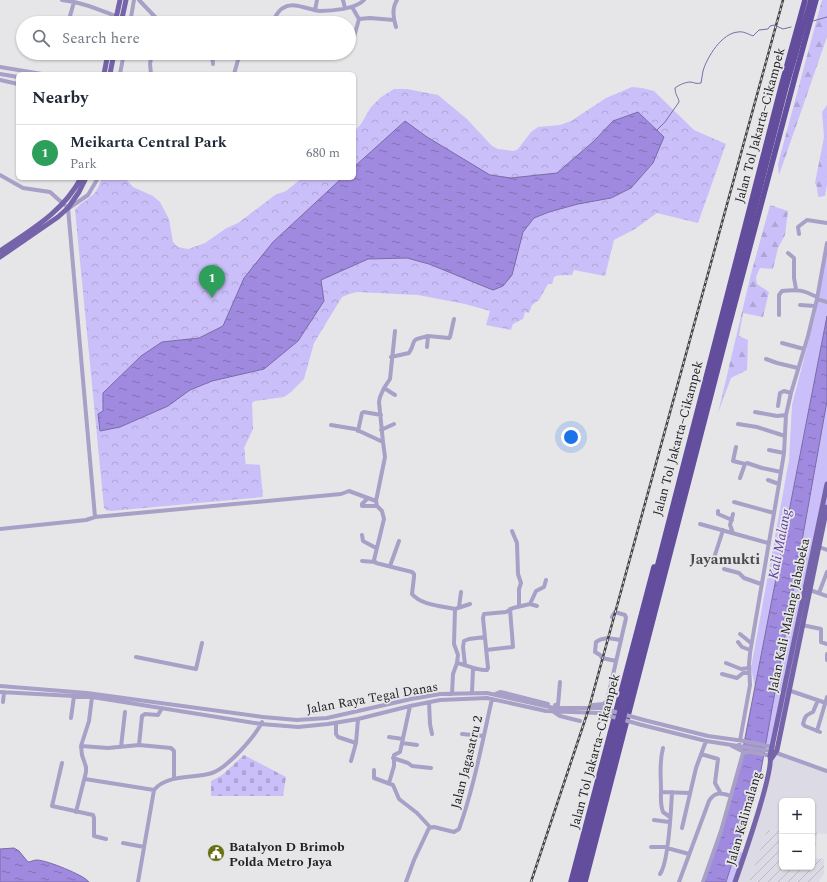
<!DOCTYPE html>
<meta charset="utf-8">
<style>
body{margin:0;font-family:Spectral,serif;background:#f6f6f7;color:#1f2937}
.controls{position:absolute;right:12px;bottom:12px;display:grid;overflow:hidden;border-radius:6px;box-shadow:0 1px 3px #0004}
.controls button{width:36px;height:36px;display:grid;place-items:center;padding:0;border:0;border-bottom:1px solid #e0e1e3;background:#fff;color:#1f2937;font:20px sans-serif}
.you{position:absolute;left:571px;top:437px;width:14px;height:14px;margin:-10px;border:3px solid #fff;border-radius:50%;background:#1a73e8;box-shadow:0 0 0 6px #1a73e833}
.badge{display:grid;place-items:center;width:26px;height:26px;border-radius:50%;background:#686f15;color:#fff;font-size:13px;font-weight:700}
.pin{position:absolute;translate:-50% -33px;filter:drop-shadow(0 1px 2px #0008)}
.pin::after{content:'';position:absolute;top:21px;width:14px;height:12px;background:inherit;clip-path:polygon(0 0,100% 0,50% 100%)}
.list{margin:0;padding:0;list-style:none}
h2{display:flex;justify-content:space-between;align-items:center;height:52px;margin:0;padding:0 16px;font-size:17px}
h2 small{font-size:13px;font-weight:400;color:#747a83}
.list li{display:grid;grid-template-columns:26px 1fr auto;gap:12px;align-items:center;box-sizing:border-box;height:56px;padding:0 16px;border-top:1px solid #e0e1e3}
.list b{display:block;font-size:15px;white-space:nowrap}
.list p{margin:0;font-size:13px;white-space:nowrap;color:#747a83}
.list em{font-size:13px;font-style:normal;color:#747a83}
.icon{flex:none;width:22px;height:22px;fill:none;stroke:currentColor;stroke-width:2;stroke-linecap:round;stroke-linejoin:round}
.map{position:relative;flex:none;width:827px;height:882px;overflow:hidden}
.search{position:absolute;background:#fff;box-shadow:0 1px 3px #0004;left:16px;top:16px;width:340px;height:44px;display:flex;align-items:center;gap:10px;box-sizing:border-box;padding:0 14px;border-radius:22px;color:#747a83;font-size:15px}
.panel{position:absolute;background:#fff;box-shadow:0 1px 3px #0004;left:16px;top:72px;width:340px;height:108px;border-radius:6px}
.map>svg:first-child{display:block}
</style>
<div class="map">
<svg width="827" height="882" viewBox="0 0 827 882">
<defs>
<pattern id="industrial-furrows" width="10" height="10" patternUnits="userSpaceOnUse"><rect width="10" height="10" fill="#dcdae4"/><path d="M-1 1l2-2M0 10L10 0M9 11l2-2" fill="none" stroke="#bcbbc3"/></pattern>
<pattern id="forest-firs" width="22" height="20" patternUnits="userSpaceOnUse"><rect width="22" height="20" fill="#cbbff9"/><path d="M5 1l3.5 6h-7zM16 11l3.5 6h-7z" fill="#aea4d5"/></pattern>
<pattern id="cemetery-stones" width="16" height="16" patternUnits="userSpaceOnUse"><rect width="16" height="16" fill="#cbbff9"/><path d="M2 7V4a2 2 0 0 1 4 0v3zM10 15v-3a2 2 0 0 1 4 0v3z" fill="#aea4d5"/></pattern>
<pattern id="park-crowns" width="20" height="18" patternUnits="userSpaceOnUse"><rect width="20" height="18" fill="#cbbff9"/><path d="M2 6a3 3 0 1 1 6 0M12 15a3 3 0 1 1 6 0" fill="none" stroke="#aea4d5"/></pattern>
<pattern id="water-ripples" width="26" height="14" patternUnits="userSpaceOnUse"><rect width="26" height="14" fill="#9f8adf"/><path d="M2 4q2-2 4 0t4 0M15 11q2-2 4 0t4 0" fill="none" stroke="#8170b5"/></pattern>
</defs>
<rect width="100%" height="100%" fill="#e6e6e9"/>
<path fill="#dcdae4" d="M 776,752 L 827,769 L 827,834 L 812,833 L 812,801 L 782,801 L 782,831 L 767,830 L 749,882 L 735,882 L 749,841 L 771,759 Z"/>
<path fill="url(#industrial-furrows)" d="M 767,830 L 782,831 L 782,867 L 812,867 L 812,833 L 817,833 L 814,858 L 824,859 L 824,874 L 818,882 L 749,882 Z"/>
<path fill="#cbbff9" d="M 827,244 L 827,316 L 755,687 L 751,668 L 789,460 L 792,405 L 815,316 Z
M 827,401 L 827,507 L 782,728 L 777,728 L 772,746 L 765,744 Z
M 737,850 L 745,854 L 735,882 L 726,882 Z"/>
<path fill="url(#forest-firs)" d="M 822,0 L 827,0 L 827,37 L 779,175 L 778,164 Z
M 827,105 L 827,185 L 825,196 L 818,197 L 817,187 L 815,183 L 824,137 L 822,112 Z
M 770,205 L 788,211 L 785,235 L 778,248 L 773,269 L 760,268 L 756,277 L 757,284 L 769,292 L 763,317 L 743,313 L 739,336 L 748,340 L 747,370 L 731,378 L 718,413 L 751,274 Z"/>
<path fill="url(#cemetery-stones)" d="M 244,755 L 286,777 L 283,796 L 211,796 L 211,781 L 222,775 Z"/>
<path fill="url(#park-crowns)" d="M 632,87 L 642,88 L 654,91 L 694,130 L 726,144 L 698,223 L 657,213 L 635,229 L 614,240 L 605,276 L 574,270 L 572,275 C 565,276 560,274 554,277 L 552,284 L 548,284 L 539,300 L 532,305 L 529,313 L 525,312 L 523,319 L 513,324 L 511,330 L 486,325 L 490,311 L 465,304 L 418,295 L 357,292 L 349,294 L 342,297 L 314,343 L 304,379 L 291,392 L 284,397 L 255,401 L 252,403 L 253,429 L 244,448 C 246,453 244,458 246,464 L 260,465 L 263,497 L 111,511 L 106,510 L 104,508 L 75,210 C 79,204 85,202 90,197 C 97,193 99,185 102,178 L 125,178 L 133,187 L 153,196 L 160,202 L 169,219 L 173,242 L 178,247 L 188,249 L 205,243 L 225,229 L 238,223 L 275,195 L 286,191 L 302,178 L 354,178 L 354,132 L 361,124 L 371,107 L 381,97 L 394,89 L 407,89 L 438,95 L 467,119 L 492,146 L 498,149 L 514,151 L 518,149 L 531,132 L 538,127 L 560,125 L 571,121 L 606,98 Z"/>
<path fill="url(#water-ripples)" stroke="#7a6ba7" d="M 638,112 L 664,137 L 653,163 L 631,188 L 611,198 L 578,204 L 549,212 L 534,218 L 523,232 L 512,275 L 503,286 L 493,290 L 429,264 L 407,258 L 368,259 L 321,280 L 324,301 L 298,341 L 264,369 L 212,381 L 190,390 L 168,406 L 120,427 L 100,431 L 98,414 L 103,411 L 103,393 L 141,356 L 162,342 L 199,338 L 223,326 L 244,278 L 273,242 L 342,178 L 354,178 L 354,167 L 405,121 L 427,137 L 490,175 L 511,178 L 557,173 L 594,141 L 613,121 Z
M 827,316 L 827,401 L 760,776 L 726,882 L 704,882 L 739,769 Z
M 14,848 L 19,851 L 28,862 C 31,862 33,860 37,860 C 46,860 84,875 89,882 L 0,882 L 0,849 Z"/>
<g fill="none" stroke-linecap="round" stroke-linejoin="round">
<path stroke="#7a6ba7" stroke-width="1" d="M 813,21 L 827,17
M 657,130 L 665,122 L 679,102 C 679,98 675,95 675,88 C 679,85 685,82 691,82 C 695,83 697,84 701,83 C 702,79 702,75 703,71 C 707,57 722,33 738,32 C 743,31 748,34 753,36 L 759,30 L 768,29 L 770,26 L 774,25 L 783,29 L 791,27"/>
<path stroke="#a8a0c7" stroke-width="4" d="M 62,0 L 74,2 L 68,23
M 139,0 L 159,21 L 164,23
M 343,0 L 345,8
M 74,2 C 89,5 102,11 116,16
M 352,7 L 359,19 L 354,37
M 315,10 L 317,0
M 359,19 L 370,18 L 394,20
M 130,23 L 134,0
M 272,23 C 275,18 277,11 283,8 C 294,1 308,10 320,11 C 332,11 356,9 364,0
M 396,27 C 393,18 392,8 397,0
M 212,53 L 213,64
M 0,67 L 42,74
M 0,74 L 18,77
M 120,74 L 124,53
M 151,74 L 150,64 L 152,53
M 234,74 L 240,53
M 0,80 L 18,84
M 0,175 L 23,188 L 50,192 L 68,208 L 95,517 L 86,520 L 0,529
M 69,208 L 88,195 L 98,178
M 799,234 L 798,227 L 807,220 L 827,223
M 788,253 L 794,258 L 794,278 L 796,289
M 817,299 L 827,302
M 800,305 L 815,306
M 779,315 L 779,295 L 782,291 C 797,289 803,290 817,297
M 428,336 L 449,338 L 450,337 L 454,319
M 782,343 L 804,349
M 391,357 L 409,353 C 418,339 407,341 428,336 L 427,347
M 766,359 L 777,363 L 798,368
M 384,388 L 390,379 L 395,331
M 778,406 L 780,393 L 784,391 L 791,393
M 755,412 L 777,416 L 786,415
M 738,424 L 757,427 L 785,436
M 331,425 L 355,429 L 383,442 L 385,457 L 376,501 L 377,506 L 382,511 L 384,519 L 374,560 L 376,563 L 412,572 L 414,574 L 414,577 L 412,594 C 421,605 441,606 455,609 L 454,644 L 458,655 L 457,663 L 453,674 L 452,694
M 381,430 L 394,424
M 358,431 L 362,413 L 364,412 L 381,415
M 383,442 L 379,402 L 380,397 L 384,388 L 395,395
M 736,447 L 733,461 L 745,464 L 747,463 L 762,468 L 781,472
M 769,450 L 784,453
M 740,478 L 745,464
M 768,480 L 779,484
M 368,498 L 362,504 L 362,506 L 377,506
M 734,502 L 774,513
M 718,511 L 718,514 L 732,520
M 95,517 L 341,494 L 349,491 L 376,501
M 700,524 L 768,543
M 512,531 L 517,543 L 518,574 L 521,583 L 519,589 L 519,606
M 733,533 L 730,525 L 733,514
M 362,535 L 363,541 L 376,548
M 819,547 L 827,550
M 714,558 L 723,530
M 362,561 L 375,562
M 390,566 L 399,541
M 724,569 L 739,573 L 744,578 L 761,584
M 810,590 L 827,596
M 819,593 L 827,572
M 530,604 L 537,606
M 459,607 L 461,592
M 455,609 L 470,604
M 802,625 L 821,629 L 821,642 L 827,644
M 740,634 L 751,643
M 738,642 L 742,647 L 750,650
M 486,650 L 513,647 L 510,609
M 827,654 L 827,660
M 136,657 L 196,669 L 202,643
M 616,661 L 602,658 L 600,655 L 595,652 L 596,642 C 603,636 612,639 621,640
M 457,663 C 468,665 476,671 487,670 L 488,668 L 483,618 L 484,614 L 506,612 L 513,608 L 530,604 L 536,591 L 544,587 L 546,580
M 726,663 L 741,669 L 749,668
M 465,665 L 463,647 L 464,641 L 469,639 L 485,637
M 722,674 L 737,678 L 743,673 L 749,673
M 0,686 L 87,693 L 263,717 L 297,720 L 327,718 L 411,699 L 440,694 L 487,693 L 554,708 L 601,708
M 788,690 L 826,703
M 0,692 L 92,697 L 261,724 L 298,727 L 328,724 L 358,719 L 410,706 L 440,700 L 487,698 L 546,711 L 599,713
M 472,693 L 473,669
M 495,694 L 500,692 L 505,693 L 548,704
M 818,700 L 813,712 C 806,715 805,716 803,724 L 805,726 L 820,732
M 3,702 L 4,692
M 429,702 L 430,724 L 432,734
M 555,705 L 558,705 L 560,682
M 593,705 L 603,704 L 607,701 L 626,618 L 625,615 L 615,612 L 612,617
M 554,712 L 560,716 L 580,721
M 71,718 L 74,696
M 644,720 L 708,736 L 744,741 L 773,747
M 336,723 L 336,734 L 338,737 L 356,743
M 642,725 L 706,741 L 771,751 L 827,771
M 817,731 L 827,697
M 462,734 L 483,736
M 389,737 L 403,739
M 402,743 L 417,745
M 139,745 L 142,716 L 145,714 L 158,715 L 162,708
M 81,746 L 108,748 L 139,745 L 171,748 L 174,751 L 174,779
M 732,746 L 744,752
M 739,746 L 750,685 L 749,664 L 750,653 L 779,484 L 784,453 L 786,415 L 791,393 L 808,336 L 817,299 L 827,243
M 121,747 L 125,712
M 663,748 C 659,763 661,775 661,790 C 661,798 660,804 663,812 L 670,817
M 701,754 L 718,759 L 715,783 L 720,792
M 393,758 L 408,763 L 412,766 L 431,768
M 351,761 L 356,743 L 358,719
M 62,763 L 52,806 L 93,815 L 94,818 L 94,836 L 106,839
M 374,770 L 374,778 L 393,785 L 399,799 L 417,813 L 430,827
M 85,779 L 154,790
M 389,783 L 394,766 L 394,755 L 400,752 L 410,706
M 661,792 L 690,793
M 76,812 L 86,772 L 86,767 L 82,755 L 81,746 L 89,721 L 92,697
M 654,820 L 669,822
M 682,828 L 696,768 L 706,741
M 123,843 L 144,847
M 651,847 L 667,847
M 667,848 L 689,854
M 660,874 C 669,862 671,810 672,792
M 138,882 L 154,790 C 167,774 193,779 212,773 C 227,768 255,737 262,722
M 406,882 L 414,860 L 429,828 L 434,827 L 454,832 L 459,829 C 474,787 482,743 492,699
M 679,882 L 709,801 C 715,791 721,793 731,796
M 703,882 L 721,831 L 743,753 L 750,752 L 772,756"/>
<path stroke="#7564a9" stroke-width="5" d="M 115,23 L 120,0
M 121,23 L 126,0
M 104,74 L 108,53
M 110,74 L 114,53
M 0,251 C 31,230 63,212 81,178
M 0,257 L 58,217 L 68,208 L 79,192 L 86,178
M 771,759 L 777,750 L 827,507
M 735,882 C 742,862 774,771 770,756 L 827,484"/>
<path stroke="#634d9d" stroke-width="5.5" d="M 571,882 L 654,567
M 585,882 L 727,333 L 796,73 L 816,0"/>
<g stroke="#434345" stroke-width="2.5">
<path id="rail" d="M 531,882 L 589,708 L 783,0"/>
</g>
<use href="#rail" stroke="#e6e6e9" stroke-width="1" stroke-dasharray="3" stroke-linecap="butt"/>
<path stroke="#a8a0c7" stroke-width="4" d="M 601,708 L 644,720
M 599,713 L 642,725"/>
<path stroke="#634d9d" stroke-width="5.5" d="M 576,882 L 781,87 L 805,0
M 581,882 L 786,87 L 811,0"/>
</g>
<defs>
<g id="civic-disc" transform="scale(0.9)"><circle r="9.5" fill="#686f15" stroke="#e6e6e9"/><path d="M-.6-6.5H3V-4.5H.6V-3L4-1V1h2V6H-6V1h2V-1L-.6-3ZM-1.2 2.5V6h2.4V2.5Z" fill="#fff"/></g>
</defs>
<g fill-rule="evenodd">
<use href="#civic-disc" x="216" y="853"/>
</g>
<g text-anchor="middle" stroke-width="3.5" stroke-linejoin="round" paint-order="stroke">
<g font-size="13" fill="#232224" stroke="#e6e6e9">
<text transform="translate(759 125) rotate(-75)" y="5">Jalan Tol Jakarta–Cikampek</text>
<text transform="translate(677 438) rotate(-75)" y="5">Jalan Tol Jakarta–Cikampek</text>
<text transform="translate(788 615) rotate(-78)" y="5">Jalan Kali Malang Jababeka</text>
<text transform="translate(372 697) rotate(-10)" y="5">Jalan Raya Tegal Danas</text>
<text transform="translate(594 751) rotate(-75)" y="5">Jalan Tol Jakarta–Cikampek</text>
<text transform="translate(466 762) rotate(-76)" y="5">Jalan Jagasatru 2</text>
<text transform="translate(743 818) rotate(-74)" y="5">Jalan Kalimalang</text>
</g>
<g font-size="13" font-weight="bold" fill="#232224" stroke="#e6e6e9" text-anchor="start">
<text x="229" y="851">Batalyon D Brimob<tspan x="229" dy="15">Polda Metro Jaya</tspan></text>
</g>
<g font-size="14" font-style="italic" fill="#603fa4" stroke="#e6e6e9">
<text transform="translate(779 544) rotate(-79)" y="5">Kali Malang</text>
</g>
<g font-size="15" font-weight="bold" fill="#4b4b4e" stroke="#e6e6e9">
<text x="725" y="564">Jayamukti</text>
</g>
</g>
</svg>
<div class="controls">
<button>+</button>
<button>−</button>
</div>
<div class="you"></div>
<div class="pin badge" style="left:212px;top:298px;background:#2e9e5b">1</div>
<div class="search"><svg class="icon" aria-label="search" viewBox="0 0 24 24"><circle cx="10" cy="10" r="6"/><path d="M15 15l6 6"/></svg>Search here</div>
<section class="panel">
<h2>Nearby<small></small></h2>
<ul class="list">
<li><span class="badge" style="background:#2e9e5b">1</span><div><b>Meikarta Central Park</b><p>Park</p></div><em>680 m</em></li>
</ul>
</section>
</div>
